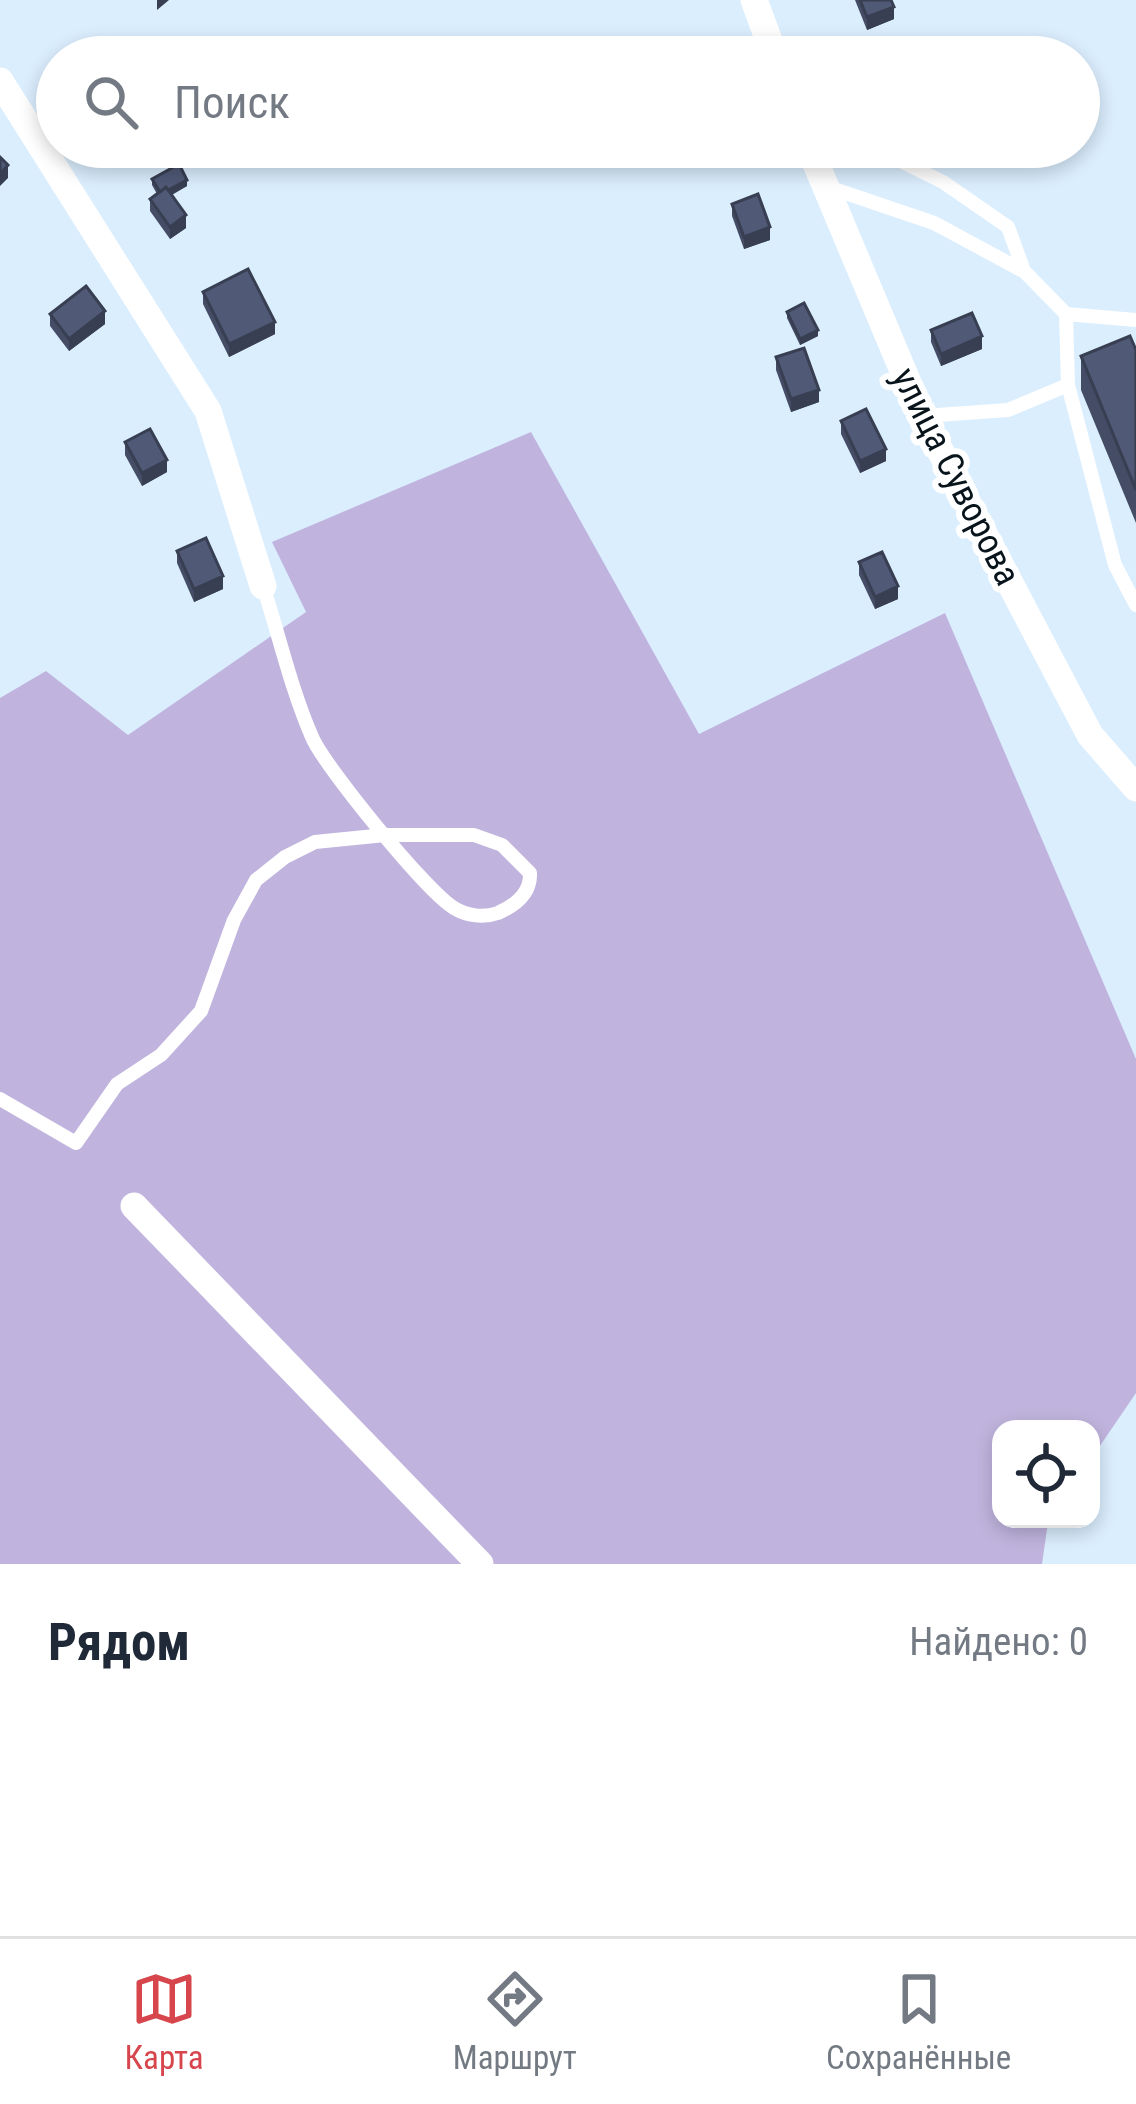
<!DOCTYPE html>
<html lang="ru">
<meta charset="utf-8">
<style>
body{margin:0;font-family:"Roboto Condensed",sans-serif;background:#f2f2f3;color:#1f2937}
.controls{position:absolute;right:36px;bottom:36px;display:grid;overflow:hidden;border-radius:24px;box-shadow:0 6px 18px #0003}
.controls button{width:108px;height:108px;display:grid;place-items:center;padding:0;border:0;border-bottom:3px solid #e0e1e3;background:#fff;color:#1f2937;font:60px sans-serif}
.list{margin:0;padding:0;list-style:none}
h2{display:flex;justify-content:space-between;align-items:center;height:156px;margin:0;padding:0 48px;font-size:51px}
h2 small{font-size:39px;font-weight:400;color:#747a83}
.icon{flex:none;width:66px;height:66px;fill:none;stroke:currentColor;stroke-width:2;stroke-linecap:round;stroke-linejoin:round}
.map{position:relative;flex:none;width:1136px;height:1564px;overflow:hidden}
.search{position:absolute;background:#fff;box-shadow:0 6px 18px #0003;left:36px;right:36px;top:36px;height:132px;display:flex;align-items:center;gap:30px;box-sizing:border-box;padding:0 42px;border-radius:66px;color:#747a83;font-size:45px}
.sheet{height:372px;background:#fff}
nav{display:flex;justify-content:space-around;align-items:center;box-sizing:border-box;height:168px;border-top:3px solid #e0e1e3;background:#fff;font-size:33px;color:#747a83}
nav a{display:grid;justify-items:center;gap:6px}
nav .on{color:#d6464c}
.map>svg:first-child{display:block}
</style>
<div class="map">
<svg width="1136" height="1564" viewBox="0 0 1136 1564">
<rect width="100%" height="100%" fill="#dbeefe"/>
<path fill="#c0b4de" d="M 531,432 L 699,734 L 945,613 L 1136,1059 L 1136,1393 L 1091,1459 L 1091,1429 L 1001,1429 L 1001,1519 L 1053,1519 L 1047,1529 L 1042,1564 L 0,1564 L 0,698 L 46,671 L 128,735 L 306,612 L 272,542 Z"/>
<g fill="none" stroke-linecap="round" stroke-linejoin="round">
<path stroke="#fff" stroke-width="14" d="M 872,147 L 943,182 L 1008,227 L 1024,271
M 828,187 L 934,223 L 1025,272 L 1066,314 L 1068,385 L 1115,565 L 1136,605
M 1066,314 L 1136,320
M 923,416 L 1008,410 L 1068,385
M 0,1099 L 76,1143 L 117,1084 L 161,1055 L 201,1011 L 234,920 L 256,880 L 285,857 L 315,842 L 385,835 L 474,835 L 502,845 L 530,873 C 531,893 516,905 498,913 C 484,918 467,916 454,908 C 427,892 324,766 312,737 C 291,689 279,635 263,586"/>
<path stroke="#fff" stroke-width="27" d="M 754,0 L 775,57
M 0,81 L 208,411 L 263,586
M 809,147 L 922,416 L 1090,735 L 1136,788
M 134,1206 L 480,1564"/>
</g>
<path fill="#454d66" d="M 855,0 L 891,0 L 894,19 L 867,30 Z
M 152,179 L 187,186 L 172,195 L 186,228 L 170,239 L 150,211 L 150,199 L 157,194 L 152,185 Z
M 732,204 L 770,240 L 744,249 L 732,216 Z
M 203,292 L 275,334 L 229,357 L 203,304 Z
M 787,312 L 818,336 L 800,345 L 787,318 Z
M 50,314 L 105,324 L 69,351 L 50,326 Z
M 931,330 L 982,349 L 941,366 L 931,342 Z
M 1136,350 L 1136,523 L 1081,390 L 1081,356 Z
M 776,357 L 819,402 L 791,412 L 776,370 Z
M 841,421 L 886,461 L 860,473 L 841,434 Z
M 125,442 L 167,472 L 142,486 L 125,455 Z
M 177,551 L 223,589 L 194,602 L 177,563 Z
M 859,562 L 898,599 L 875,609 L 859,575 Z"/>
<path fill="#383f53" d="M 157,0 L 169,0 L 157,10 Z
M 894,7 L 894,19 L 867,30 L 867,17 Z
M 8,165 L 8,178 L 0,186 L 0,174 Z
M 187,180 L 187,186 L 161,200 L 161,194 Z
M 186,215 L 186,228 L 170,239 L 170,227 Z
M 770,227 L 770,240 L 744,249 L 744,237 Z
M 105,311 L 105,324 L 69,351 L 69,339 Z
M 275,322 L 275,334 L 229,357 L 229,344 Z
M 818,330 L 818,336 L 800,345 L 800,339 Z
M 982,336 L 982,349 L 941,366 L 941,354 Z
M 819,390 L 819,402 L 791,412 L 791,399 Z
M 886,449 L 886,461 L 860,473 L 860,461 Z
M 167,460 L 167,472 L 142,486 L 142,473 Z
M 223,576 L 223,589 L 194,602 L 194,589 Z
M 898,586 L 898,599 L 875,609 L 875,597 Z"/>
<path fill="#505a77" stroke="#383f53" stroke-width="3" d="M 860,0 L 891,0 L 894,7 L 867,17 Z
M 0,157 L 8,165 L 0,174 Z
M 179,164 L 187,180 L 168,190 L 166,187 L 160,192 L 152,179 Z
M 166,187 L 186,215 L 170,227 L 150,199 Z
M 758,194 L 770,227 L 744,237 L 732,204 Z
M 248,269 L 275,322 L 229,344 L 203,292 Z
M 86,286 L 105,311 L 69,339 L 50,314 Z
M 804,303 L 818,330 L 800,339 L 787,312 Z
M 972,313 L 982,336 L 941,354 L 931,330 Z
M 1130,336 L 1136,350 L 1136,490 L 1081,356 Z
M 804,348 L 819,390 L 791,399 L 776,357 Z
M 866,409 L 886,449 L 860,461 L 841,421 Z
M 150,429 L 167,460 L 142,473 L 125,442 Z
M 206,538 L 223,576 L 194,589 L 177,551 Z
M 882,552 L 898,586 L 875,597 L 859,562 Z"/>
<g text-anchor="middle" stroke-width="12" stroke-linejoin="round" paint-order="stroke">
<g font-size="36" fill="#08141c" stroke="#fff">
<text transform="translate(957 476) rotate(63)" y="13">улица Суворова</text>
</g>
</g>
</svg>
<div class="controls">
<button><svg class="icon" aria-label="locate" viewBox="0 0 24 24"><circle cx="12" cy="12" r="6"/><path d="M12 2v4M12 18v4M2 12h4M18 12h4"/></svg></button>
</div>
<div class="search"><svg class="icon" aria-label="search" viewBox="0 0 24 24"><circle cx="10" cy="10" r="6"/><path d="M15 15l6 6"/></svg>Поиск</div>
</div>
<section class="sheet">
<h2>Рядом<small>Найдено: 0</small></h2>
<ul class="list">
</ul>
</section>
<nav>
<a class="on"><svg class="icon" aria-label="map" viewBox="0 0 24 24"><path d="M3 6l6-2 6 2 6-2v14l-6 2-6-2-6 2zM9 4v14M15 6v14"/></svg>Карта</a>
<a><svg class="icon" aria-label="directions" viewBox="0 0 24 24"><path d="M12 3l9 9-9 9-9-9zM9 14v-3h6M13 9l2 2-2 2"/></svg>Маршрут</a>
<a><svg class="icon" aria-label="saved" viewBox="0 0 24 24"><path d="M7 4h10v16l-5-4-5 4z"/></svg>Сохранённые</a>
</nav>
